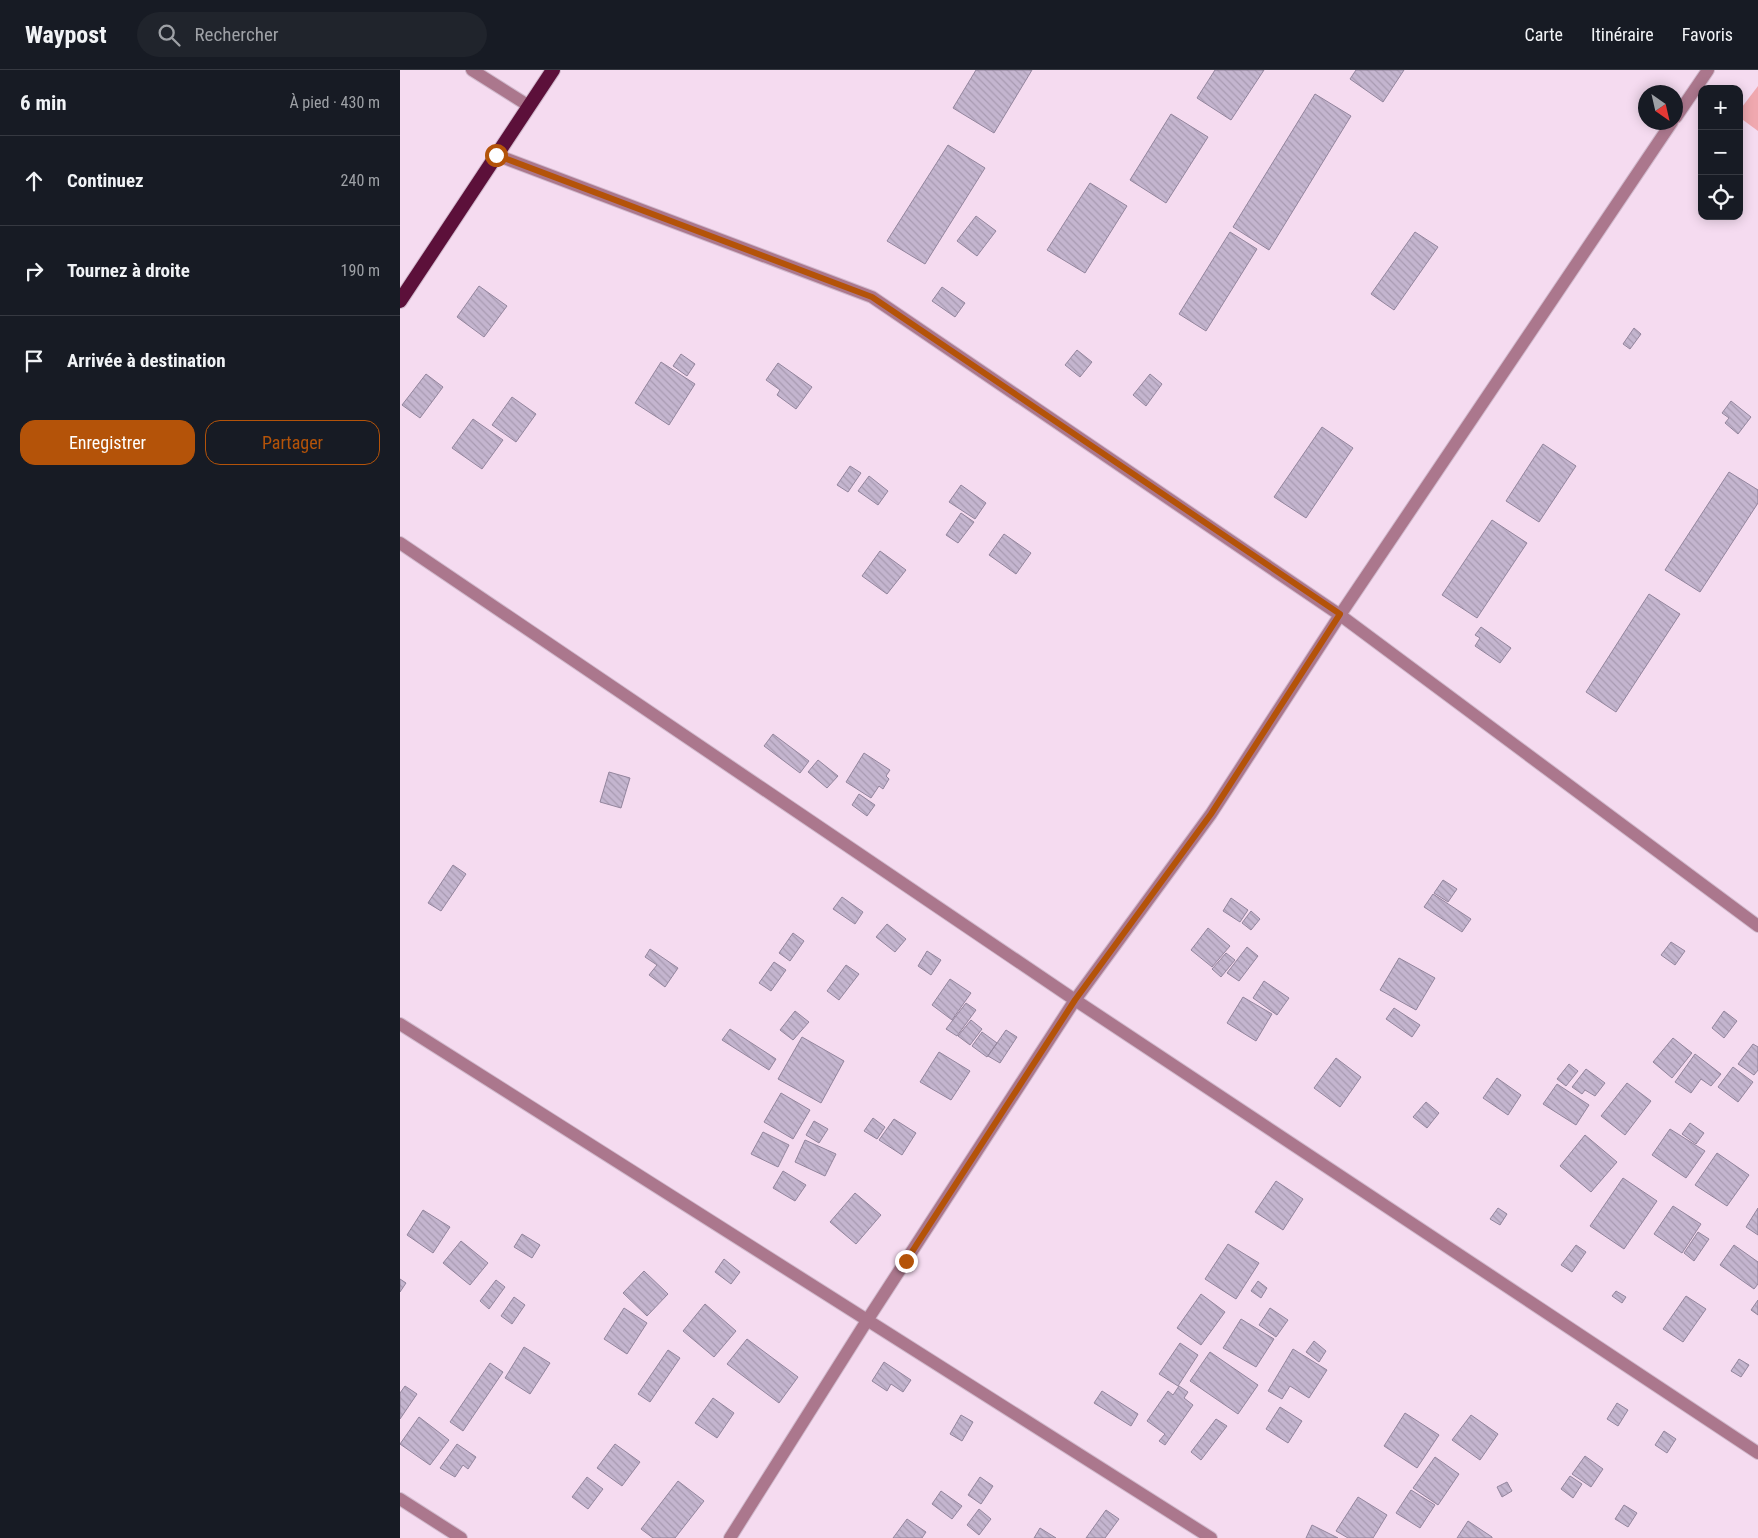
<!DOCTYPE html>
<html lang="fr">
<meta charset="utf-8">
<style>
body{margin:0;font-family:"Roboto Condensed",sans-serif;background:#20242c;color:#f1f3f6}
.controls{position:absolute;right:15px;top:15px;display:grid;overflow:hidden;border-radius:10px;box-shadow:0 2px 12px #0003}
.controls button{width:45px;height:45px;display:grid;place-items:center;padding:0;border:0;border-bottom:1px solid #363941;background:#171b24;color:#f1f3f6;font:25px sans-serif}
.compass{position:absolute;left:1238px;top:15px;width:45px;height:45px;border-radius:50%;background:#171b24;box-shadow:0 2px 12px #0003;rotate:146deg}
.stop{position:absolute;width:15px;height:15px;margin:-11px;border:4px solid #b45309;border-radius:50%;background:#fff}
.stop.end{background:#b45309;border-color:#fff;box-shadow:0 1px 5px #0008}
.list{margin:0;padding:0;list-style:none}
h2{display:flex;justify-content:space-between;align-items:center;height:65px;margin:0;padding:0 20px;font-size:21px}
h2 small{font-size:16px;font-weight:400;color:#9ea1a6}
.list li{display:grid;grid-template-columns:32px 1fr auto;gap:15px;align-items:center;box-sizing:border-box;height:90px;padding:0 20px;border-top:1px solid #363941}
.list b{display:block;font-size:19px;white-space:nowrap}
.list em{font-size:16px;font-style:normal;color:#9ea1a6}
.actions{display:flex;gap:10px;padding:15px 20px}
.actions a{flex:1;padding:11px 0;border:1px solid #b45309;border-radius:15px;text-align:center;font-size:18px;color:#b45309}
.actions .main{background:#b45309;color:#fff}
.icon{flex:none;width:28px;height:28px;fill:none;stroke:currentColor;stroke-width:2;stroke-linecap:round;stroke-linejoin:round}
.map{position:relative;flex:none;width:1358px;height:1468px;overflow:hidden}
header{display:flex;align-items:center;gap:30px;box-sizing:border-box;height:70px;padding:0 25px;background:#171b24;border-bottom:1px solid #363941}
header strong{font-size:24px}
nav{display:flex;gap:28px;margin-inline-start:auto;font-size:18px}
.search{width:350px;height:45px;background:#20242c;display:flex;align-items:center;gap:12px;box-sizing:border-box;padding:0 18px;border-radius:28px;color:#9ea1a6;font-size:19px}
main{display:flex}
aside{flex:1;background:#171b24}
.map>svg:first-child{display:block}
</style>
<header>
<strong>Waypost</strong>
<div class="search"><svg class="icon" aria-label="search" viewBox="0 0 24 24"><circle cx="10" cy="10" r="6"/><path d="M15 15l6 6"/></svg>Rechercher</div>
<nav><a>Carte</a><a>Itinéraire</a><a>Favoris</a></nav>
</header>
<main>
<aside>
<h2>6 min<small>À pied · 430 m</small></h2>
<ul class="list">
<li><svg class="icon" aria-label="ahead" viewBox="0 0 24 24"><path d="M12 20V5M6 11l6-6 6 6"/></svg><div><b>Continuez</b></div><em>240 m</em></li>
<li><svg class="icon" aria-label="right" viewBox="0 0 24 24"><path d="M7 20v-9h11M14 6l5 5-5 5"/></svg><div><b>Tournez à droite</b></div><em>190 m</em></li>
<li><svg class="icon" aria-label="arrive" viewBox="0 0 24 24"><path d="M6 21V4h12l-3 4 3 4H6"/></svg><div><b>Arrivée à destination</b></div></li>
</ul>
<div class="actions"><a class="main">Enregistrer</a><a>Partager</a></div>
</aside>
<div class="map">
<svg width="1358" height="1468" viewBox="0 0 1358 1468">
<defs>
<pattern id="building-back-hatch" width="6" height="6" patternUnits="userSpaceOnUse" patternTransform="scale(1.25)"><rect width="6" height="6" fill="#c4b5cf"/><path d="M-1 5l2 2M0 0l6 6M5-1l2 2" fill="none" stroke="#a89ab1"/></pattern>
</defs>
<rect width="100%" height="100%" fill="#f5dbf0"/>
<path fill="#f0a8af" d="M 1358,16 L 1358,61 L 1339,47 L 1339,41 Z"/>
<path fill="url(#building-back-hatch)" stroke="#93859d" d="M 576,0 L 632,0 L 594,63 L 553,38 Z
M 815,0 L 864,0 L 831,50 L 797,28 Z
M 956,0 L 1004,0 L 983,32 L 950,9 Z
M 915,24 L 951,46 L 869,180 L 833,157 Z
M 771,44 L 808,67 L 766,133 L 730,110 Z
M 548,75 L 585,98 L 525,194 L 487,171 Z
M 690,113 L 727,136 L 685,203 L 647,180 Z
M 576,146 L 596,161 L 577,186 L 557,171 Z
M 830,162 L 857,179 L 806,261 L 779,244 Z
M 1015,162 L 1038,177 L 994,240 L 971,224 Z
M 79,216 L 107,236 L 84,267 L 57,247 Z
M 542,217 L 565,233 L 555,247 L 532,231 Z
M 1234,258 L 1241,264 L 1230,279 L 1223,274 Z
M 677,280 L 692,292 L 680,307 L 665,295 Z
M 281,284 L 295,294 L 287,306 L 273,296 Z
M 261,292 L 295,314 L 269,355 L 235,333 Z
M 378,293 L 412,317 L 396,339 L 377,325 L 380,320 L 366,310 Z
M 26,304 L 43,317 L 20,348 L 2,335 Z
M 750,304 L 762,314 L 746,336 L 733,325 Z
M 112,327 L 136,344 L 116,372 L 92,355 Z
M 1331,331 L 1351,347 L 1338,364 L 1325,353 L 1329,348 L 1322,343 Z
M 73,349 L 103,370 L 82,399 L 52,378 Z
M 922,357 L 953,378 L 906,448 L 874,427 Z
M 1143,374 L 1176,396 L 1139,452 L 1106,431 Z
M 450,396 L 461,403 L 448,422 L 437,415 Z
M 1329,402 L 1358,420 L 1358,433 L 1300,522 L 1265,500 Z
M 469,406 L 488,421 L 478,435 L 458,421 Z
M 561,415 L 586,433 L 575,449 L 549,432 Z
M 561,443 L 574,452 L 558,473 L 546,465 Z
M 1092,450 L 1127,473 L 1077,548 L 1042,525 Z
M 604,464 L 631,483 L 616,504 L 589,485 Z
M 480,481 L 506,500 L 487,524 L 462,506 Z
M 1249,524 L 1280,544 L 1216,642 L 1186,622 Z
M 1081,557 L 1111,578 L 1100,593 L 1075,576 L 1080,568 L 1075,565 Z
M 373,664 L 409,691 L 400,703 L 364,676 Z
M 464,683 L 490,700 L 486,706 L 489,709 L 483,719 L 479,716 L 471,728 L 446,712 Z
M 418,690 L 438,706 L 427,718 L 408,702 Z
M 209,702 L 230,708 L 221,738 L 200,732 Z
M 459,724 L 475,735 L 467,746 L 452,735 Z
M 53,795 L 66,804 L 41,841 L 28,833 Z
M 1043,810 L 1057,819 L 1048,832 L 1034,823 Z
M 1033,824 L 1071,849 L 1062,862 L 1024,837 Z
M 442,827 L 463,842 L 455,854 L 433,839 Z
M 831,828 L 848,840 L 840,852 L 823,841 Z
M 851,841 L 860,849 L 851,860 L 842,853 Z
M 487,854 L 506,869 L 495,882 L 476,867 Z
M 808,858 L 830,876 L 812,897 L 791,880 Z
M 393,863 L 404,871 L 390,891 L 379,883 Z
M 1271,872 L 1285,881 L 1275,895 L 1261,885 Z
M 847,877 L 858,886 L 839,911 L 827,903 Z
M 250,879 L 278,898 L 265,917 L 249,905 L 257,895 L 245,887 Z
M 527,881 L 541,890 L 531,905 L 518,896 Z
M 826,883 L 835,890 L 821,907 L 812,899 Z
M 999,888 L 1035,908 L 1016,940 L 980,920 Z
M 374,892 L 386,900 L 371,921 L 359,913 Z
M 446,895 L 459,904 L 439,930 L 427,921 Z
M 550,909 L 571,923 L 552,950 L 532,935 Z
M 864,911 L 889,928 L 877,945 L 853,928 Z
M 843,927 L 872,944 L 856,971 L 827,953 Z
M 566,933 L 576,940 L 557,966 L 546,959 Z
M 994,938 L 1020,955 L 1012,967 L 986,949 Z
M 395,941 L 409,952 L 393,970 L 380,960 Z
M 1324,941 L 1337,951 L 1324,968 L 1312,958 Z
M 571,950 L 582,959 L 570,975 L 558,966 Z
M 330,959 L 376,989 L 369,1000 L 322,970 Z
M 606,960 L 617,967 L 600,993 L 588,986 Z
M 582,962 L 597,973 L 587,987 L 572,976 Z
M 402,967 L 444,991 L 421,1033 L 378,1009 Z
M 1273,968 L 1292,983 L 1272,1008 L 1253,992 Z
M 1353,974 L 1358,977 L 1358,1000 L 1354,1005 L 1338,994 Z
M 539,982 L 570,1001 L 551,1030 L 520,1012 Z
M 1295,984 L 1321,1004 L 1311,1016 L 1301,1009 L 1291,1023 L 1275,1012 Z
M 936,988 L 961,1007 L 940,1037 L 914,1018 Z
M 1169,994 L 1178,1001 L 1166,1016 L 1157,1009 Z
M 1333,997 L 1353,1012 L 1338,1032 L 1318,1017 Z
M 1186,999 L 1205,1013 L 1195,1026 L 1185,1020 L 1182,1024 L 1172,1017 Z
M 1097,1008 L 1121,1025 L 1108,1045 L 1083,1028 Z
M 1227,1013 L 1251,1031 L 1225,1065 L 1201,1046 Z
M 1157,1014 L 1189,1035 L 1176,1055 L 1143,1034 Z
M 381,1023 L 410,1040 L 393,1069 L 364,1052 Z
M 1026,1032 L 1039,1043 L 1027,1058 L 1013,1047 Z
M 473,1048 L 485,1057 L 477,1069 L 464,1061 Z
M 494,1049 L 516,1063 L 502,1085 L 479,1070 Z
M 414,1051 L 428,1059 L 419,1073 L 406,1065 Z
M 1290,1053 L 1304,1063 L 1296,1074 L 1282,1064 Z
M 1270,1059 L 1305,1081 L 1286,1108 L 1252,1085 Z
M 363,1062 L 389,1075 L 378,1097 L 351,1084 Z
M 1185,1065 L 1217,1092 L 1191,1122 L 1160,1096 Z
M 405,1070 L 436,1084 L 425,1106 L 395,1092 Z
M 1317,1083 L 1349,1105 L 1327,1136 L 1295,1115 Z
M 383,1101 L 406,1115 L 395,1131 L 373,1118 Z
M 1223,1108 L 1257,1131 L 1224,1179 L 1190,1156 Z
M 876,1111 L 903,1129 L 883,1160 L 855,1142 Z
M 455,1123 L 481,1145 L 456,1174 L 430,1152 Z
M 1273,1136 L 1301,1154 L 1282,1183 L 1254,1164 Z
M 1098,1138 L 1107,1144 L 1100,1155 L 1090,1149 Z
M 1358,1138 L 1358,1165 L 1346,1157 Z
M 23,1140 L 50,1157 L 33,1183 L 7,1165 Z
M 1298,1162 L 1309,1169 L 1294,1191 L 1284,1183 Z
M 122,1164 L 140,1175 L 132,1188 L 114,1177 Z
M 61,1171 L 88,1193 L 70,1215 L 43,1193 Z
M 828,1174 L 859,1193 L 836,1229 L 805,1209 Z
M 1176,1175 L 1186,1182 L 1172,1202 L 1161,1195 Z
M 1334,1175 L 1358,1192 L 1358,1214 L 1354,1219 L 1320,1195 Z
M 324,1189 L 340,1202 L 331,1214 L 315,1202 Z
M 244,1201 L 268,1224 L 247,1246 L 223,1223 Z
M 0,1209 L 6,1213 L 0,1222 Z
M 96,1210 L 105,1217 L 89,1239 L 80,1231 Z
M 858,1211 L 867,1218 L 861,1228 L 851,1221 Z
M 1216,1221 L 1226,1227 L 1222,1233 L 1212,1226 Z
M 801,1224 L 825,1242 L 801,1275 L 777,1258 Z
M 1286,1226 L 1306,1239 L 1283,1272 L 1263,1259 Z
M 114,1227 L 125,1235 L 112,1254 L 101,1246 Z
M 1358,1230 L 1358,1245 L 1351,1240 Z
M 305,1234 L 336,1261 L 314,1287 L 283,1261 Z
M 224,1238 L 247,1253 L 227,1284 L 204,1269 Z
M 870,1238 L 888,1250 L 876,1267 L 859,1255 Z
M 841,1249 L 874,1269 L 856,1297 L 823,1278 Z
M 347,1269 L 398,1307 L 379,1333 L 327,1294 Z
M 914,1271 L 926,1281 L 919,1292 L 906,1282 Z
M 780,1273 L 798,1285 L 778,1316 L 759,1304 Z
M 124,1277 L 150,1293 L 130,1324 L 105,1308 Z
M 893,1279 L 927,1300 L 909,1328 L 890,1316 L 882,1329 L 868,1321 Z
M 268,1280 L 280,1288 L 250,1332 L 238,1324 Z
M 810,1282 L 858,1315 L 838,1344 L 790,1311 Z
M 1339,1289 L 1349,1295 L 1341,1307 L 1331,1301 Z
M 484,1292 L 511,1310 L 503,1322 L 491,1314 L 487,1321 L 472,1311 Z
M 90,1293 L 103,1302 L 63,1361 L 50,1352 Z
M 5,1316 L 17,1324 L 0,1349 L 0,1323 Z
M 779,1316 L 788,1322 L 784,1328 L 793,1335 L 765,1375 L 759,1371 L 765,1364 L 747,1351 L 768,1321 L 773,1325 Z
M 702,1321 L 738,1344 L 731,1356 L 694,1333 Z
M 313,1328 L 334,1343 L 317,1368 L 295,1353 Z
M 1217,1333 L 1228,1340 L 1218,1356 L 1207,1349 Z
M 880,1337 L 902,1351 L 888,1373 L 866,1359 Z
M 1005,1343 L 1039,1365 L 1017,1398 L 984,1376 Z
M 561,1345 L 573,1352 L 562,1371 L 550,1364 Z
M 1071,1345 L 1098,1364 L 1080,1390 L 1052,1370 Z
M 19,1347 L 49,1370 L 30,1395 L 0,1374 Z
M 816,1349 L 827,1356 L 801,1390 L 791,1382 Z
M 1264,1361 L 1276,1369 L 1267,1383 L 1255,1375 Z
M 57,1374 L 76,1387 L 68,1399 L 63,1395 L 55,1407 L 40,1398 Z
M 215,1374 L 240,1392 L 222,1416 L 197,1398 Z
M 1185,1386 L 1203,1399 L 1191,1417 L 1172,1404 Z
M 1035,1387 L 1059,1404 L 1038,1435 L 1013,1418 Z
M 1170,1406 L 1182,1414 L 1173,1428 L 1161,1419 Z
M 187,1407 L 203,1419 L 188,1439 L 172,1427 Z
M 580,1407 L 593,1416 L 581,1434 L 568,1425 Z
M 278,1411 L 304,1431 L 275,1468 L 253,1468 L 241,1459 Z
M 1107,1412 L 1112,1421 L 1102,1427 L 1097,1417 Z
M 1011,1420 L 1035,1435 L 1020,1458 L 996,1443 Z
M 541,1421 L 562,1436 L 552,1449 L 532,1434 Z
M 958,1427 L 987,1445 L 973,1468 L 948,1468 L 936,1461 Z
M 1224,1435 L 1237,1443 L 1228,1457 L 1215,1449 Z
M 579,1439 L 591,1449 L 579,1465 L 567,1455 Z
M 706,1440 L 719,1449 L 705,1468 L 686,1468 Z
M 507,1449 L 526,1462 L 522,1468 L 493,1468 Z
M 1068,1451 L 1092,1467 L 1092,1468 L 1057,1468 Z
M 912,1455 L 938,1468 L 906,1468 Z
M 640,1458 L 656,1468 L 634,1468 Z"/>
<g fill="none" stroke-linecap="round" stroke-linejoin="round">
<g stroke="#d1bacd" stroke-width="14">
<path id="minor" d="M 72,0 L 129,36
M 1276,47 L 1308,0
M 96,85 L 472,227 L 940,545 L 1358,856
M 0,473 L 675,930 L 1358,1383
M 0,954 L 811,1468
M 0,1429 L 61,1468
M 330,1468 L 468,1249 L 675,930 L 811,744 L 940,545 L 1272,52"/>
</g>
<g stroke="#d1bacd" stroke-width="16">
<path id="trunk" d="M 0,231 L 153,0"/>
</g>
<use href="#minor" stroke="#ab778d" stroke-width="12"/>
<use href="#trunk" stroke="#5c103a" stroke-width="14"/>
</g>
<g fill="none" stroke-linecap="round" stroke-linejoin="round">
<path stroke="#b45309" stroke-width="6" d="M 96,85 L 472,227 L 940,544 L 811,744 L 675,930 L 506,1191"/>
</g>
</svg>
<div class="controls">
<button>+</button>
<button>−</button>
<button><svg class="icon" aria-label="locate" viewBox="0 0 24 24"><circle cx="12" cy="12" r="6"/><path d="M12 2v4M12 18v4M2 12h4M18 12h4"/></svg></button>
</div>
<svg class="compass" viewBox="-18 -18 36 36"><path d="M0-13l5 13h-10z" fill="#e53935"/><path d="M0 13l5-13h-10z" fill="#9ea1a6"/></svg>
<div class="stop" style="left:96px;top:85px"></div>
<div class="stop end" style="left:506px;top:1191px"></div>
</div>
</main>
